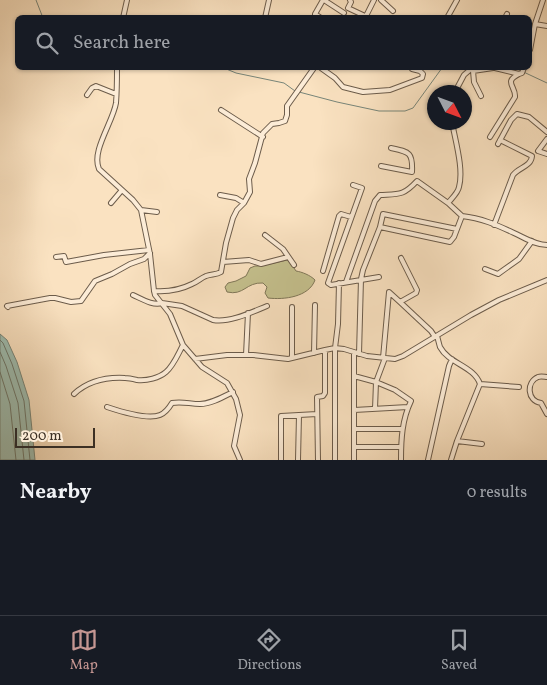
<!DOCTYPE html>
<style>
body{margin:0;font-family:Vollkorn,serif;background:#20242c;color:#f1f3f6}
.compass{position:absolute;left:427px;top:85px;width:45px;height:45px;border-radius:50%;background:#171b24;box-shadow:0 1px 4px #0004;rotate:132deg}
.scale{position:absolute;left:15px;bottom:12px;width:80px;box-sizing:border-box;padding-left:5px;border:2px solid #3c3024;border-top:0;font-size:14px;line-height:18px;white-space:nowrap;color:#3c3024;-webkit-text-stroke:4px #fcecd7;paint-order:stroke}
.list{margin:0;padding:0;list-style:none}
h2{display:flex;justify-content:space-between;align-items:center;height:65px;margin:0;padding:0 20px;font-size:21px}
h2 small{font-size:16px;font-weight:400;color:#9ea1a6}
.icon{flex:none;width:28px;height:28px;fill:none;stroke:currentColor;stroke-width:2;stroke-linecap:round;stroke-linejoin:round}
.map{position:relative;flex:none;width:547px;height:460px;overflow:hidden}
.search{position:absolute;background:#171b24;box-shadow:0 1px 4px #0004;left:15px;right:15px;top:15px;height:55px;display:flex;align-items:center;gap:12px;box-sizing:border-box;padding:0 18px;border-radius:8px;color:#9ea1a6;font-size:19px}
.sheet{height:155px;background:#171b24}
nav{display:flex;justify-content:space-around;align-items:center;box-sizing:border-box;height:70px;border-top:1px solid #363941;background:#171b24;font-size:14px;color:#9ea1a6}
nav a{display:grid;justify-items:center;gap:2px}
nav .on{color:#c59692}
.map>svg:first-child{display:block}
</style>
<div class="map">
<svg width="547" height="460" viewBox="0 0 547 460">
<rect width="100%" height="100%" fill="#fae2c1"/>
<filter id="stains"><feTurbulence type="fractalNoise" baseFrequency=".004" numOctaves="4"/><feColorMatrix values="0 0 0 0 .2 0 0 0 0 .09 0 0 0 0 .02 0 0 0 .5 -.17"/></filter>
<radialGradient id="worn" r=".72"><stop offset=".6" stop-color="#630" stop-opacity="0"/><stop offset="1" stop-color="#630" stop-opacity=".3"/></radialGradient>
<path fill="#c5c18e" stroke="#807859" d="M 287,260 L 290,262 L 296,271 C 302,272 310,275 315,280 C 309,297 284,300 268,298 L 265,293 L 267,287 L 263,283 C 246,282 244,296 227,292 L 225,287 L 228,283 L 236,281 L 246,276 L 250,268 L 255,266 L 261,266 Z"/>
<path fill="#9ebeb2" stroke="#778579" d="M 0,334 L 7,340 L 17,362 L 29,400 L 35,460 L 0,460 Z"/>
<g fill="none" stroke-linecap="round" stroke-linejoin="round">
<path stroke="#6d776b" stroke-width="1" d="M 0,340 L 3,343 L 12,364 L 24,401 L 30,460
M 0,352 L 6,366 L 18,403 L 24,460
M 0,372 L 10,404 L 16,460"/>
<path stroke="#778579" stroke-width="1" d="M 36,0 L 43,18
M 224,68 L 236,73 L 284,83 L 295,91
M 515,68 L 547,83
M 299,92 L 337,102 L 379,111 L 405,111 L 413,108 L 442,68"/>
<g stroke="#6c5c4b" stroke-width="6">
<path id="minor" d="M 324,0 L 344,13
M 350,0 L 351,2 L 348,8 L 365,16
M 381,0 L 393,11
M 123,18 L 127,0
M 265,18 L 269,0
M 321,18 L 315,14 L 323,0
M 365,18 L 374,0
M 447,18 L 457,0
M 505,18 L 507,14
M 535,24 L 547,26
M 530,50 L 535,24 L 543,0
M 117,68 C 117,79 117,91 116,103 C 113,122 91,151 99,169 L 133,200 L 141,210 L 150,254 L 154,291 L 155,295 L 170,314 L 183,345 L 202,367 L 227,383 L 236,399 L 240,415 L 234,446 L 240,460
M 321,68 L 335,78 L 343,87 L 363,92 L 390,90 L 422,78 L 423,74 L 420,71 L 412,69 L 413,68
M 495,68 L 519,74 L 522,73 L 524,68
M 473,71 L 474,82 L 481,96
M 455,92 L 464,75 L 472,68 L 473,71 L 493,68
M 87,95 L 92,88 L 96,86 L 116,94
M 221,110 L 263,137
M 490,137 L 515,97 C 516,86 503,82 519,74
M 547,139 L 538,151 L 547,154
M 498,144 L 511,120 L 517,114 L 529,117 L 547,132
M 381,166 L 412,172 C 413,152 409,152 391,148
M 353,185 L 362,188 L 328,283 L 331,285 L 379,277
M 220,195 L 236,198 L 244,203
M 111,203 L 122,190
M 141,210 L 157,212
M 462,216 C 481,218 497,225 514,233 C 525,238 535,245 547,245
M 494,225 L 513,175 C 519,167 531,167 532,156 L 500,140
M 380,227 L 383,214 L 457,229
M 265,235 L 283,249 L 294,265
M 56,257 L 64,256 L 66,262 L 104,255 L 149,250
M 223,262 L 249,260 L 261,264 L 288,257
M 485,269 L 498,274 L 519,259 L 532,241
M 323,271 L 339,216 L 341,214 L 351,217
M 346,282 L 375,201 L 380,195 C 399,194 403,196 417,181 L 448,203 C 451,199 458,193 459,187 C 464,169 455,140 452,122
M 154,291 C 167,292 180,290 192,284 C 197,282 201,278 206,276 C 212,274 216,275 221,272 L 226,243 L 233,218 L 237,210 L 244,203 L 250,192 L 249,179 L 255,163 L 263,133 L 272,124 L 279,123 L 285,121 L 287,115 L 287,106 L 314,68
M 133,295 C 142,299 153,306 162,303 L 182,306 L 213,320 C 230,323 252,312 267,306
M 400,302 L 431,331 L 435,337
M 8,307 L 7,306 L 50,298 L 55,298 L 71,302 L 81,301 L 95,281 L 112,274 L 130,264 L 144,259 L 150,253
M 292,307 L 292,358
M 437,336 C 438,339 439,344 440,347 C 449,364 474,366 480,384 L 457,441 L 451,460
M 314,353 L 315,305
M 359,354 L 361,279 L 363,270 L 380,227 L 450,242 L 454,237 L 462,216 L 448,203
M 246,355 L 248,313
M 383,358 L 389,292 L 400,302 L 416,293 L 417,290 L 401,258
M 195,359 L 227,355 L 253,355 L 288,359 L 325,350 L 335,348 L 344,349 L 367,356 L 395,359 L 403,356 L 471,315 L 499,300 L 547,280
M 354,376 L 376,382 L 385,358
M 547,377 C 545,377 541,376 538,377 C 526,382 527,401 541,403 L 547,414
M 480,384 L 519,387
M 74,394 C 88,381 107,377 125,378 C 129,378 133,379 137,380 C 147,381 159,378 166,372 C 174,365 178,354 183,345
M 107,407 C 119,411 148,420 160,415 C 165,413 169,408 172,403 C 182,401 190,404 200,404 C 211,404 223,397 233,392
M 375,409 L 376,382 L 395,390 L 411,401 C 402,420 401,439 401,460
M 354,410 L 408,407
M 354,429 L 402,429
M 457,441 L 482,444
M 354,447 L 401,447
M 281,460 L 281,416 L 317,414
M 298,460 L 299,415
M 318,460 L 317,397 L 323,396 L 325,393 L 325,350
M 335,460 L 335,348 L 338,324 L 339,283
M 354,460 L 354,353
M 428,460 L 449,366 L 452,359"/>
</g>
<use href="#minor" stroke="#fcecd7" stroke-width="4"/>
</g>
<rect width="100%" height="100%" filter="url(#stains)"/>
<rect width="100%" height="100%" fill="url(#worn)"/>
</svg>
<svg class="compass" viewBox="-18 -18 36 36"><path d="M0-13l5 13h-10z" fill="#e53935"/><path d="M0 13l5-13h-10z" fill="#9ea1a6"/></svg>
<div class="scale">200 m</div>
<div class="search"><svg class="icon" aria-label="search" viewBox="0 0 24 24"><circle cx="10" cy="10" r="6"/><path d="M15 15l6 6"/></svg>Search here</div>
</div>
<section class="sheet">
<h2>Nearby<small>0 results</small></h2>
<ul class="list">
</ul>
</section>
<nav>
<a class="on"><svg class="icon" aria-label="map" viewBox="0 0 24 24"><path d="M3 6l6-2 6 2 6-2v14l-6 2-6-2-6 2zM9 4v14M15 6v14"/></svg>Map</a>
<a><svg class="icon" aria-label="directions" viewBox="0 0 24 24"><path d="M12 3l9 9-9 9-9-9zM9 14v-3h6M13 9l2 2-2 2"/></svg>Directions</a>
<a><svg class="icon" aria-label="saved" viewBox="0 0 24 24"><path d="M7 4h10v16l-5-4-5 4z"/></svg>Saved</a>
</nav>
